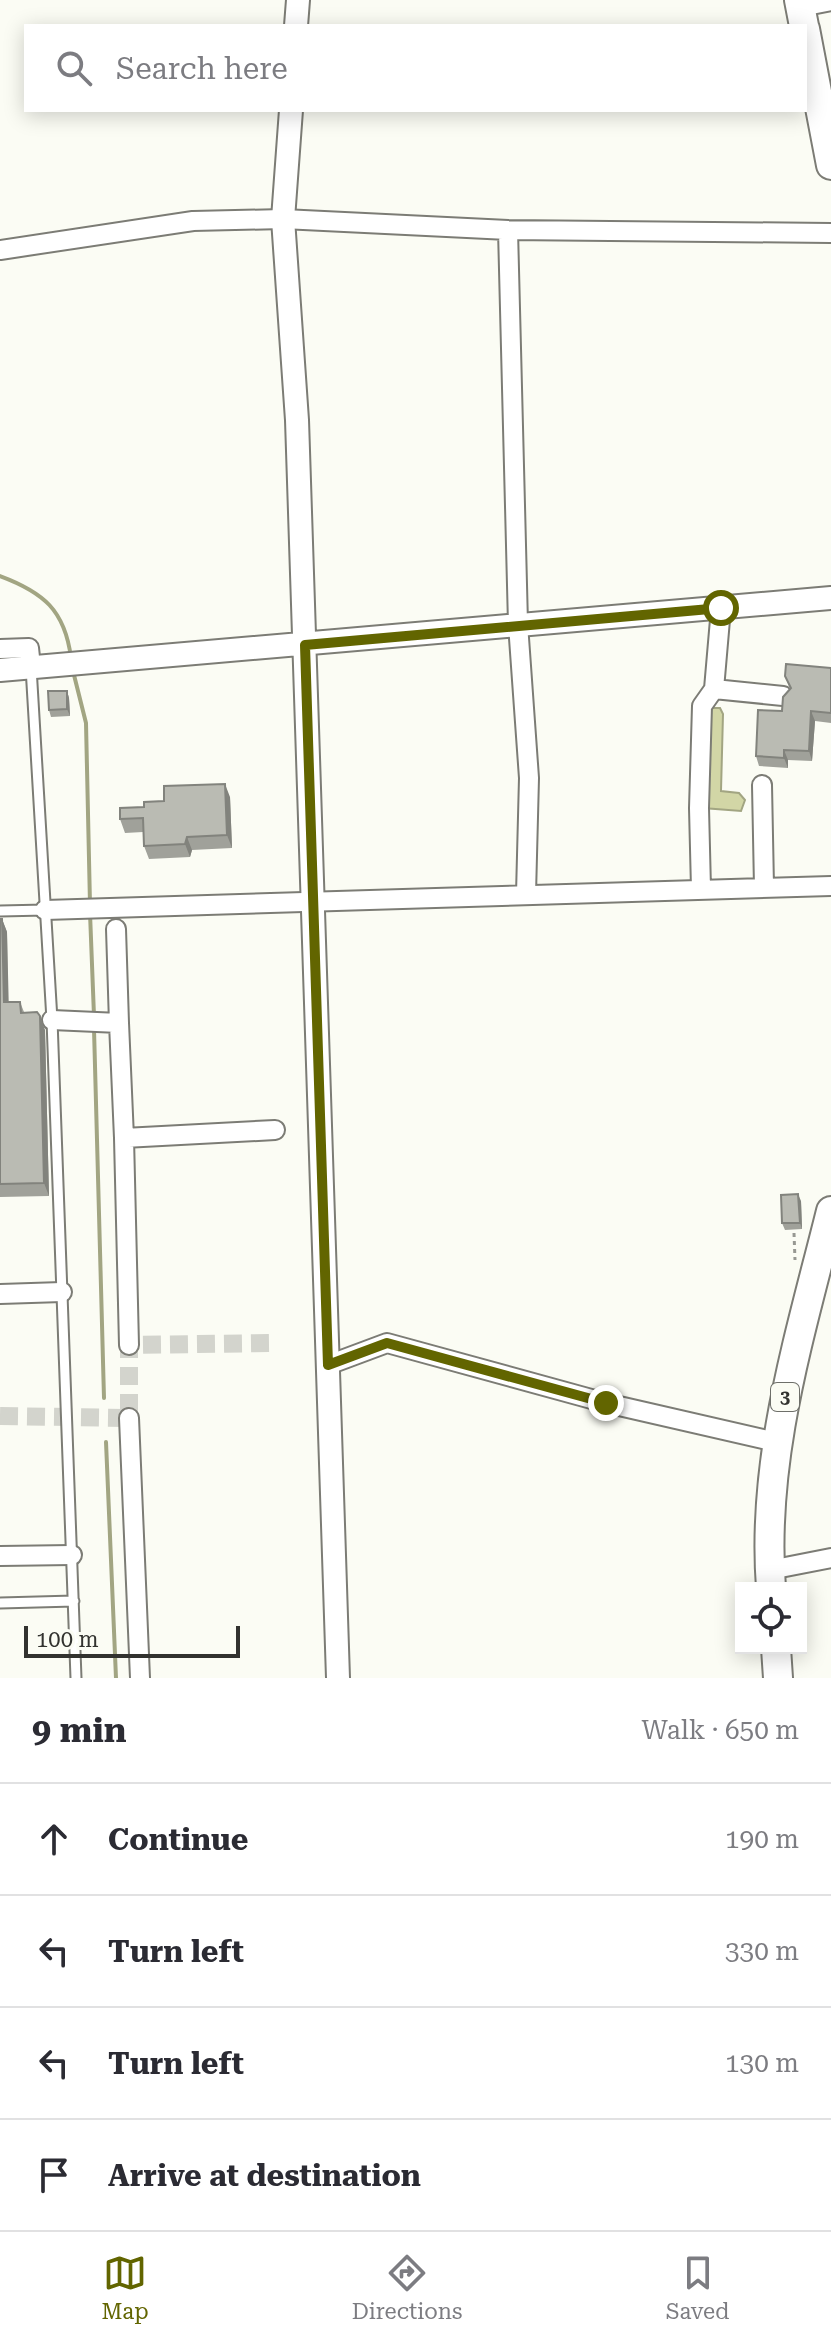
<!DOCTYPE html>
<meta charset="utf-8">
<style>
body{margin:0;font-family:"Roboto Serif",serif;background:#f7f7f7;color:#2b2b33}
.controls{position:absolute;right:24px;bottom:24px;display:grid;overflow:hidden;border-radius:0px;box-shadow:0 4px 20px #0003}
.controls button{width:72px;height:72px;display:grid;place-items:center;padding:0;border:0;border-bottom:2px solid #e1e1e2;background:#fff;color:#2b2b33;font:40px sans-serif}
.scale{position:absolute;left:24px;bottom:20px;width:216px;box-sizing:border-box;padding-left:8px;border:4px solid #32322f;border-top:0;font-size:22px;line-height:28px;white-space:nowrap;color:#32322f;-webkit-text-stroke:6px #fbfcf4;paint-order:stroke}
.stop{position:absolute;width:24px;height:24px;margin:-18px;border:6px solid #626500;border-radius:50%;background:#fff}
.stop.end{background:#626500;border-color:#fff;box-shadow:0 2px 8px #0008}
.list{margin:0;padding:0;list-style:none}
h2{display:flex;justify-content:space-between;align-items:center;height:104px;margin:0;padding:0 32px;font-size:34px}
h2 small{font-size:26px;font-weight:400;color:#7c7c81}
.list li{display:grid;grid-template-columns:52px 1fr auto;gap:24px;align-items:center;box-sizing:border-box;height:112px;padding:0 32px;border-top:2px solid #e1e1e2}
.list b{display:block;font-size:30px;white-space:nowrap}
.list em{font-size:26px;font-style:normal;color:#7c7c81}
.icon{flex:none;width:44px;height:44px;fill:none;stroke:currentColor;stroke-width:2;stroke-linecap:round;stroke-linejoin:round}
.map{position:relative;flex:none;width:831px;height:1678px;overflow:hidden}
.search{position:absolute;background:#fff;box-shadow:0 4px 20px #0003;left:24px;right:24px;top:24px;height:88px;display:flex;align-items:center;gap:20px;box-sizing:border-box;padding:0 28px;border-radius:0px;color:#7c7c81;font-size:30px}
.sheet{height:552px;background:#fff}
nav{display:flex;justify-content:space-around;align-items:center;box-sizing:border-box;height:112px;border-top:2px solid #e1e1e2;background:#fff;font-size:22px;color:#7c7c81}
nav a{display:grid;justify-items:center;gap:4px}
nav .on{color:#626500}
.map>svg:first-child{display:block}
</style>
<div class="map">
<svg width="831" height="1678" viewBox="0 0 831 1678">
<rect width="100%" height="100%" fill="#fbfcf4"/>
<path fill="#d2d6a6" stroke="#a2a582" stroke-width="2" d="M 708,708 L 720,708 L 723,714 L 721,791 L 739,793 L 745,800 L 741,811 L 703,808 Z"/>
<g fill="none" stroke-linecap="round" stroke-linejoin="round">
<path stroke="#a2a582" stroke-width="4" d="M 0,576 C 43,592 65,610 71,658
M 73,671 L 86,723 L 90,904
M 90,913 L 94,1016
M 94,1029 L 104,1398
M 106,1442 L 116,1678"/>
<path stroke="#d3d4cd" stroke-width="18" stroke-dasharray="18 9" stroke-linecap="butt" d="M 0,1416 L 129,1418 L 129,1345 L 272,1343"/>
<g stroke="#7c7c75" stroke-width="13">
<path id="service" d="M 31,667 L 52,1020 L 76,1678
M 0,911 L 45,910
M 0,1603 L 74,1601"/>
</g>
<g stroke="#7c7c75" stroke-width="22">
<path id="minor" d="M 801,7 L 831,1
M 508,230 L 518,624 L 529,778 L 526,894
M 0,250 L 193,221 L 283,219 L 508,230 L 831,233
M 0,649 L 29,648 L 31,667
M 714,689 L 783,696
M 762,785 L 764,887
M 701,889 L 699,808 L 702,706 L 714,689 L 721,608
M 45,910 L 831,886
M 52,1020 L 119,1023 L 116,929
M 119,1023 L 124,1138 L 275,1130
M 124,1138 L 129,1345
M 0,1294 L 62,1292
M 328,1365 L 387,1343 L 606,1403 L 776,1442
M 129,1418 L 140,1678
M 0,1556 L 72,1555
M 770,1570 L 831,1558"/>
</g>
<g stroke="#7c7c75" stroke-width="26">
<path id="tertiary" d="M 296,26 L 298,0
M 291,110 L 283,219 L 297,420 L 338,1678
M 0,670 L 831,598"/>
</g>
<g stroke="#7c7c75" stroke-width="32">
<path id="primary" d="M 799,0 L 804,26
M 805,29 L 831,165
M 771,1588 C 761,1458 800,1336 831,1211
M 776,1648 L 778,1678"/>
</g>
<path stroke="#979892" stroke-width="3" stroke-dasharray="4 4" stroke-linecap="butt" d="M 794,1233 L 795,1260"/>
<use href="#service" stroke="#fff" stroke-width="9"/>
<use href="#minor" stroke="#fff" stroke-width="18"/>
<use href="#tertiary" stroke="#fff" stroke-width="22"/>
<use href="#primary" stroke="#fff" stroke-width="28"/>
</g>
<path fill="#a0a19a" d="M 831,668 L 831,723 L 815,721 L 812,761 L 788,760 L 788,768 L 759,766 L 756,756 L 782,711 L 790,689 L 785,676 Z
M 67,691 L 69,698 L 70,716 L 51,717 L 49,710 Z
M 230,797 L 232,848 L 192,850 L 190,857 L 149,859 L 144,846 L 143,832 L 125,833 L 120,819 L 144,807 Z
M 0,919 L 2,919 L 7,932 L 8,1002 L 20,1002 L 24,1012 L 45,1030 L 49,1196 L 0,1197 Z
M 801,1201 L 802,1229 L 785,1230 L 782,1223 Z"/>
<path fill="#82837d" d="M 67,691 L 69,698 L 70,716 L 67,709 Z
M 811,711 L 815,721 L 812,761 L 809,751 Z
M 784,750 L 788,760 L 788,768 L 784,758 Z
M 225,784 L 230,797 L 232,848 L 227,835 Z
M 187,837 L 192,850 L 190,857 L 185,844 Z
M 2,919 L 7,932 L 9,1015 L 4,1002 Z
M 40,1016 L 45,1030 L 49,1196 L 44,1183 Z
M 798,1194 L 801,1201 L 802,1229 L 800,1223 Z"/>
<path fill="#babbb3" stroke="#82837d" stroke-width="2" d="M 786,664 L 831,668 L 831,713 L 811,711 L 809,751 L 784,750 L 784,758 L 756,756 L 758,710 L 782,711 L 783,697 L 791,688 L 785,676 Z
M 48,691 L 67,691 L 67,709 L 49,710 Z
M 225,784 L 227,835 L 187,837 L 185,844 L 144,846 L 143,818 L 120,819 L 120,808 L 144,807 L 144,802 L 164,801 L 164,786 Z
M 0,919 L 2,919 L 4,1002 L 20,1002 L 21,1013 L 37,1012 L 40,1016 L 44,1183 L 0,1184 Z
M 798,1194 L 800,1223 L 782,1223 L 781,1195 Z"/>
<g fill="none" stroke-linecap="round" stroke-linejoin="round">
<path stroke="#626500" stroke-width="10" d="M 606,1403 L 387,1343 L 328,1365 L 305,645 L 721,608"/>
</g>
<g text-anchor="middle" stroke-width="8" stroke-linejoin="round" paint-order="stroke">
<rect fill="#fbfcf4" stroke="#6e6f6a" stroke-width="2" x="771" y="1383" width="28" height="28" rx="6"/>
<g font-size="18" font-weight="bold" fill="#32322f">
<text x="785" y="1403">3</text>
</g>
</g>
</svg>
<div class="controls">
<button><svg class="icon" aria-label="locate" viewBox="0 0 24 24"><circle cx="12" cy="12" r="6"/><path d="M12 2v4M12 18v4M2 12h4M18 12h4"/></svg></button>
</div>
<div class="scale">100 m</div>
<div class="stop" style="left:721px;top:608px"></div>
<div class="stop end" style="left:606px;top:1403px"></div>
<div class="search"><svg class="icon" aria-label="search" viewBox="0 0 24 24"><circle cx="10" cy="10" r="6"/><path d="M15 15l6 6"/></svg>Search here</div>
</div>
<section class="sheet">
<h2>9 min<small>Walk · 650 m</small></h2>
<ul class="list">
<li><svg class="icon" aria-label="ahead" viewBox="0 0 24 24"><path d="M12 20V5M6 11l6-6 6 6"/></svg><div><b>Continue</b></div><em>190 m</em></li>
<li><svg class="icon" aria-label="left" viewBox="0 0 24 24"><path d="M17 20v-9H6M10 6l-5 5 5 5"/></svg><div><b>Turn left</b></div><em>330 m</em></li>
<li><svg class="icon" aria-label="left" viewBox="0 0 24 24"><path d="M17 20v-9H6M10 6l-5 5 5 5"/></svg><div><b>Turn left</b></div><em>130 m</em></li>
<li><svg class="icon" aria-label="arrive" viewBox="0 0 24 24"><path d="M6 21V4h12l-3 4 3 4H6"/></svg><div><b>Arrive at destination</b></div></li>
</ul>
</section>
<nav>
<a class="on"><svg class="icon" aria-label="map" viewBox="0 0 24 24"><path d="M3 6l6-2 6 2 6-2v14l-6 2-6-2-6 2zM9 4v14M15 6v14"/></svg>Map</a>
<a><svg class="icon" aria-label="directions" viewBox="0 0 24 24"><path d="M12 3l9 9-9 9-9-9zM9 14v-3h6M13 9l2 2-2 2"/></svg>Directions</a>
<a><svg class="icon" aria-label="saved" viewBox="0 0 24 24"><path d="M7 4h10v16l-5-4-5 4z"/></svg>Saved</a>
</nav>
